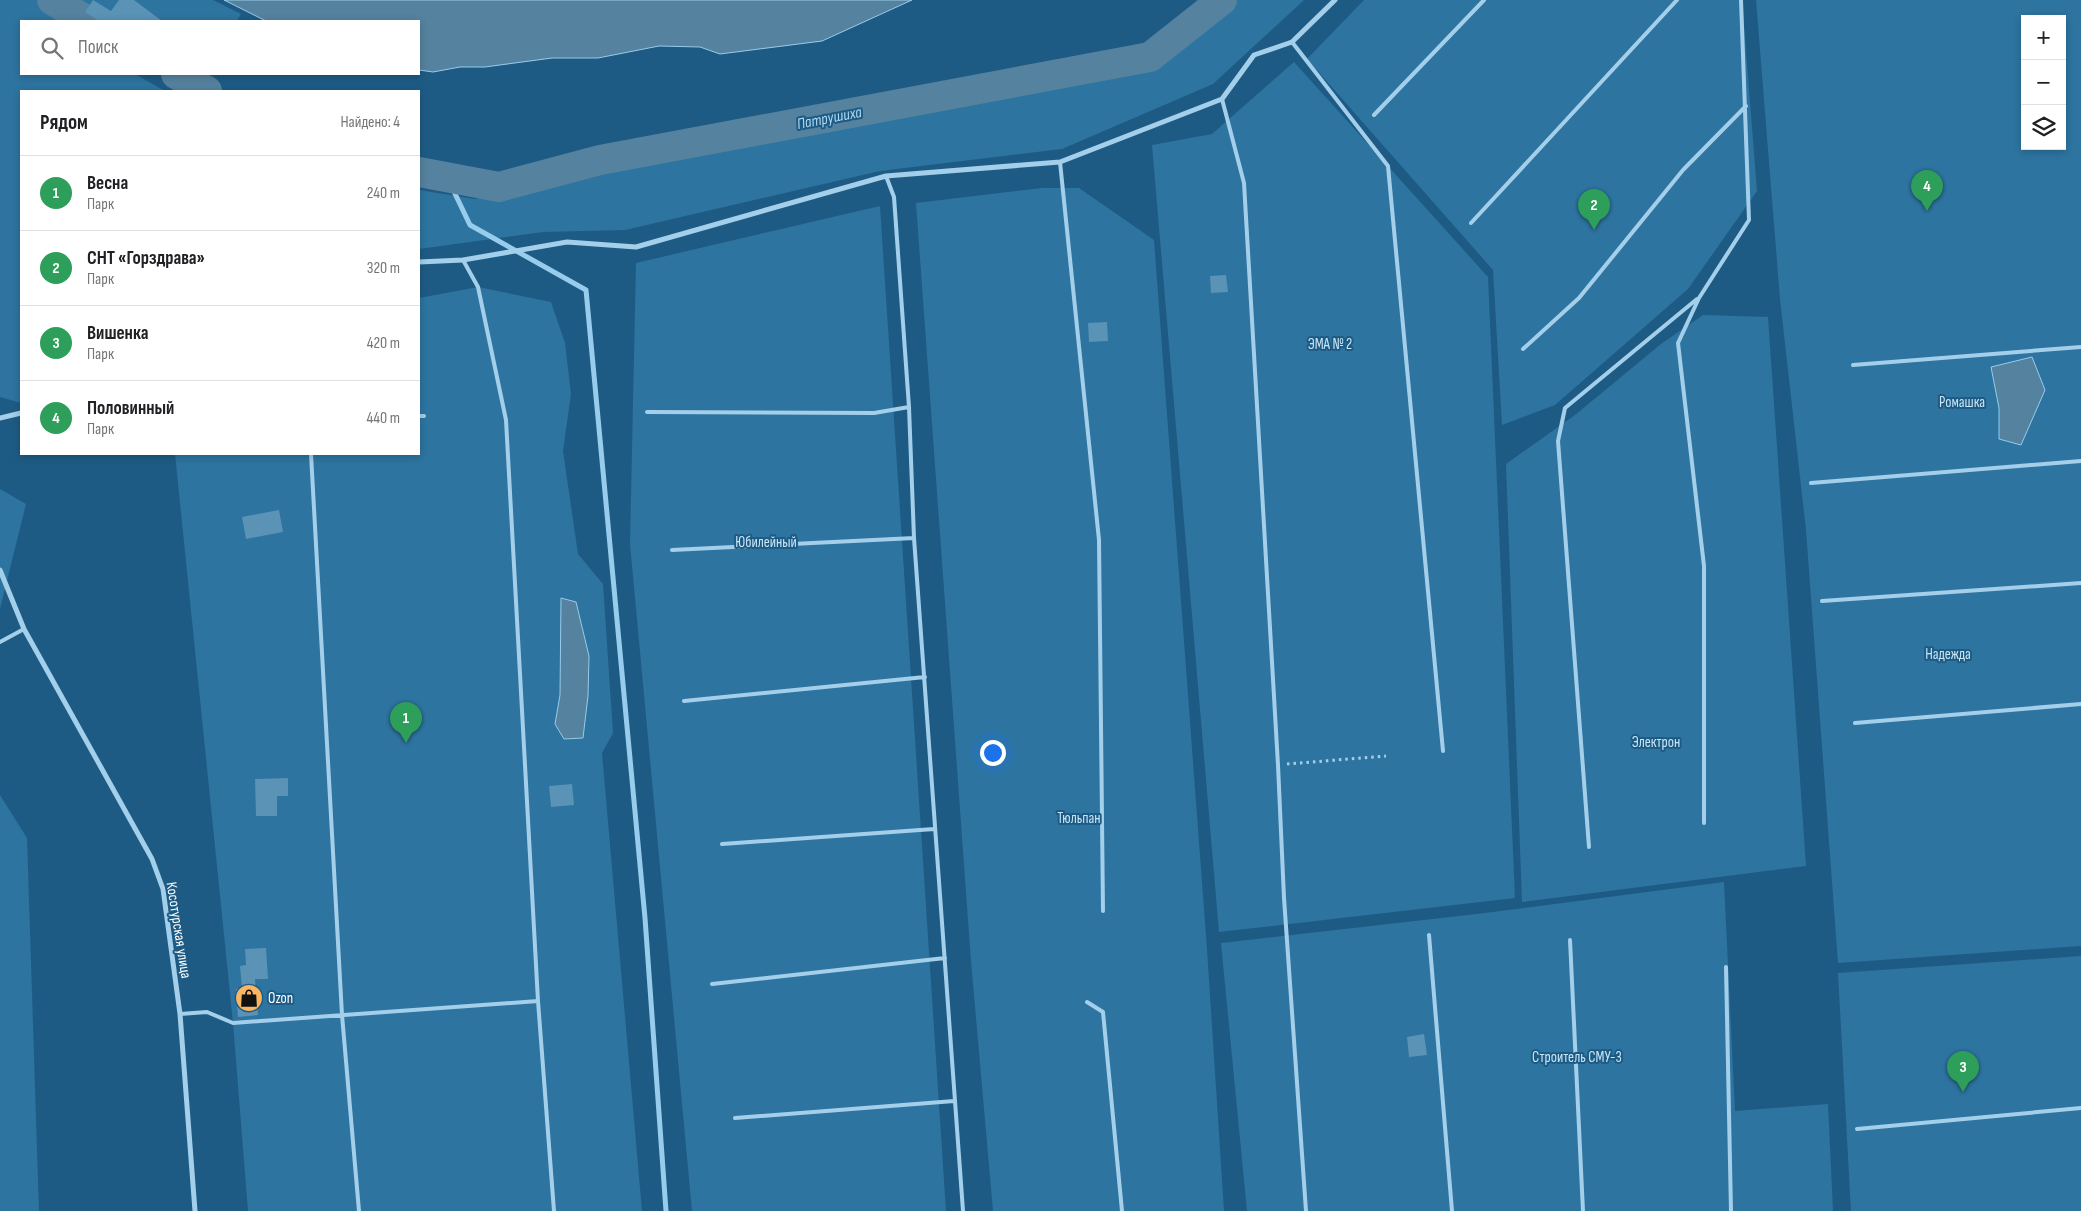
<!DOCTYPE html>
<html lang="ru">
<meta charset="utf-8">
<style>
body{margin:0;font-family:"Sofia Sans Condensed",sans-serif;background:#f2f2f2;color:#202124}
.controls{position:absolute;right:15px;top:15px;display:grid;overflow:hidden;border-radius:0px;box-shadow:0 2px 8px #0003}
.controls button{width:45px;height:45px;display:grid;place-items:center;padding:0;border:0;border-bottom:1px solid #e0e0e0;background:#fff;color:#202124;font:25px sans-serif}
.you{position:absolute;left:992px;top:752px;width:18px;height:18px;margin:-12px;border:4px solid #fff;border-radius:50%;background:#1a73e8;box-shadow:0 0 0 8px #1a73e833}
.badge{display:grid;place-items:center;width:32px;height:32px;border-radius:50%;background:#7c3aed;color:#fff;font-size:16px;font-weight:700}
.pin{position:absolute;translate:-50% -41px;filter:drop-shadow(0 1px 2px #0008)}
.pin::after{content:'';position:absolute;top:26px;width:18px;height:15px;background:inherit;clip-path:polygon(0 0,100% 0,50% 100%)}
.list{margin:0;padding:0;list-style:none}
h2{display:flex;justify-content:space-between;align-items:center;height:65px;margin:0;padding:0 20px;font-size:21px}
h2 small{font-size:16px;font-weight:400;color:#757577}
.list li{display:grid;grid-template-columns:32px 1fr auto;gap:15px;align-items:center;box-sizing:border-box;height:75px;padding:0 20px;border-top:1px solid #e0e0e0}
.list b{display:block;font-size:19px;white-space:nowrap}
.list p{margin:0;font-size:16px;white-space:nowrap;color:#757577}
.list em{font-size:16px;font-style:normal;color:#757577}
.icon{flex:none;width:28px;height:28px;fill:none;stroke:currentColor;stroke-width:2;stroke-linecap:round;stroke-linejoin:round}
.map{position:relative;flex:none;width:2081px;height:1211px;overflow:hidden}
.search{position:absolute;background:#fff;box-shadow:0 2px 8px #0003;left:20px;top:20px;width:400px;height:55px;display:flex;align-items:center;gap:12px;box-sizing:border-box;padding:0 18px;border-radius:0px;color:#757577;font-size:19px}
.panel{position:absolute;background:#fff;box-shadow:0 2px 8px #0003;left:20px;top:90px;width:400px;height:365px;border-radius:0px}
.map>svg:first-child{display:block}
</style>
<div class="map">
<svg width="2081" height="1211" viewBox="0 0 2081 1211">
<rect width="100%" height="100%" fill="#1d5b84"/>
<path fill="#2d74a0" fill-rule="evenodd" d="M 0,0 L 213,0 L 241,14 L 237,21 L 21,21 L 21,74 L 135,74 L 165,91 L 21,91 L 21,403 L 0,397 Z
M 1236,0 L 1304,0 L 1213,84 L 1062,149 L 880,171 L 625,230 L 543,232 L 419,249 L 419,190 L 475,199 L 837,124 L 1153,67 Z
M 1364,0 L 1742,0 L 1757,191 L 1688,289 L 1555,405 L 1502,425 L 1493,270 L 1307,59 Z
M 1756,0 L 2081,0 L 2081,946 L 1838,963 L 1806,530 L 1780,299 ZM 2025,19 L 2062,19 L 2062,146 L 2025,146 Z
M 1294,62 L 1488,277 L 1515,898 L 1219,932 L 1152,145 L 1212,134 Z
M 1042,188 L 1079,188 L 1154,240 L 1207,949 L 1224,1211 L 993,1211 L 971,961 L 916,203 Z
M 880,206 L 946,1211 L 692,1211 L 630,544 L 636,263 Z
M 478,287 L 551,302 L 565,343 L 571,394 L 563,451 L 578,554 L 603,584 L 613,733 L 602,753 L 642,1211 L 248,1211 L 233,1023 L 175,454 L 419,454 L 419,298 Z
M 1703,315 L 1768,317 L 1806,866 L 1522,902 L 1506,464 L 1575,415 L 1661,344 Z
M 0,489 L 26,504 L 0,609 Z
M 0,795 L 27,838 L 39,1211 L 0,1211 Z
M 1724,882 L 1735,1111 L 1828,1104 L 1833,1211 L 1247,1211 L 1221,943 L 1485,913 Z
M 2081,956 L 2081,1211 L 1851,1211 L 1838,973 Z"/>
<path fill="#55829f" stroke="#97ccec" d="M 224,0 L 912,0 L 822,41 L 720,54 L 700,47 L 659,46 L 598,58 L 552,58 L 485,67 L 460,67 L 433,72 L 419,70 L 419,21 L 266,21 Z
M 2032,357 L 2045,390 L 2021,445 L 1999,439 L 1999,408 L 1991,367 Z
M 561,598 L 576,602 L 589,656 L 588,696 L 583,738 L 564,739 L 555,724 L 560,695 Z"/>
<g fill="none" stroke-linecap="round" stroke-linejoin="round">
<path stroke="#97ccec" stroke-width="5" d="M 447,177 L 470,225 L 586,290 L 645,918 L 666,1211"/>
<path stroke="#55829f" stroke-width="30" d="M 52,0 L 88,21
M 176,74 L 207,91
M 419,172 L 499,187 L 600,160 L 1150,57 L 1222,0"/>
</g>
<path fill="#5a93b6" d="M 93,0 L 111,11 L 119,0 L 134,0 L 162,21 L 99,21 L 85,12 Z
M 1226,275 L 1228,292 L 1211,293 L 1210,276 Z
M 1107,322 L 1108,341 L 1089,342 L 1088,323 Z
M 279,510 L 283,532 L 246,539 L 242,517 Z
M 288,778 L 288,796 L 277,796 L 277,816 L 256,816 L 255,779 Z
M 572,784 L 574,805 L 551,807 L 549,786 Z
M 266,948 L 268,979 L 255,979 L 258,1015 L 238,1017 L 236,989 L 242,988 L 240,966 L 246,965 L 245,949 Z
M 1424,1034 L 1427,1055 L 1409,1057 L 1407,1037 Z"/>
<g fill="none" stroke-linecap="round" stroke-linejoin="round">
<path stroke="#a4cfea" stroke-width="3" stroke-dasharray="2.5 4" stroke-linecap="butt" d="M 1287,764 L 1386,756"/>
<path stroke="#a4cfea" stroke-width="4" d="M 1292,42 L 1388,166 L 1443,751
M 1222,99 L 1244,183 L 1278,765 L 1284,898 L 1306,1211
M 1374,115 L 1484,0
M 1060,162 L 1099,540 L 1103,911
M 886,176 L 894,197 L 909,407 L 914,538 L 963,1211
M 1471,223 L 1677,0
M 463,260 L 478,287 L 506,420 L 538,1001 L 554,1211
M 1523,349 L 1579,298 L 1683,170 L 1746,106
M 1853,365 L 2081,347
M 647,412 L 874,413 L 909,407
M 419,416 L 424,416
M 311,454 L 342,1015 L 359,1211
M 1811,483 L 2081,461
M 672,550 L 914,538
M 1822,601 L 2081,583
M 0,642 L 24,629
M 684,701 L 925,677
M 1855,723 L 2081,704
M 1704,823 L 1704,566 L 1678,343 L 1699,298 L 1749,220 L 1741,0
M 722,844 L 934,829
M 1589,847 L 1558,441 L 1565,408 L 1697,299
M 1429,935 L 1452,1211
M 1570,940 L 1583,1211
M 1726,967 L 1731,1211
M 712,984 L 945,958
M 1087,1002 L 1103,1012 L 1122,1211
M 180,1014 L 207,1012 L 233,1023 L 538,1001
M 735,1118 L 954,1101
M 1857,1129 L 2081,1108"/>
<path stroke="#a4cfea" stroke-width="5" d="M 419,262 L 463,260 L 567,242 L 636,247 L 886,176 L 1060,162 L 1222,99 L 1254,55 L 1292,42 L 1335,0
M 0,418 L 21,413
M 0,570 L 24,629 L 152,859 L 163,889 L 180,1014 L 195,1211"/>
</g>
<defs>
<g id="shop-disc" transform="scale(1.4375)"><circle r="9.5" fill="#fab562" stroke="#1d5b84"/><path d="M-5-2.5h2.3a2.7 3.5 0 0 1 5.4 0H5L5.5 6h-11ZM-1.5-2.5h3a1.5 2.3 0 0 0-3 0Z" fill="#111"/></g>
</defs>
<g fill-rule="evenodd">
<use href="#shop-disc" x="249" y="998"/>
</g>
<g text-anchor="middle" stroke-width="4" stroke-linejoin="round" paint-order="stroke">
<g font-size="15" fill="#c8e6f7" stroke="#1d5b84">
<text x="1330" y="349">ЭМА № 2</text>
<text x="1962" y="407">Ромашка</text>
<text x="766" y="547">Юбилейный</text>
<text x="1948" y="659">Надежда</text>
<text x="1656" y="747">Электрон</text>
<text x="1079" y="823">Тюльпан</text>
<text x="1577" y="1062">Строитель СМУ-3</text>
</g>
<g font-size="15" fill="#fff" stroke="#1d5b84">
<text transform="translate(179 930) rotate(81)" y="5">Косотурская улица</text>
</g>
<g font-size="15" fill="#fff" stroke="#1d5b84" text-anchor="start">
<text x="268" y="1003">Ozon</text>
</g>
<g font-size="16" font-style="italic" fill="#afd9f2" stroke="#1d5b84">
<text transform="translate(829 117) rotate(-11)" y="6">Патрушиха</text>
</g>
</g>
</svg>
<div class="controls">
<button>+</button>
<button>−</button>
<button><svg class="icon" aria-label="layers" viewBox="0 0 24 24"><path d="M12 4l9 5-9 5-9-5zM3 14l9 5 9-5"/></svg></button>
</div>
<div class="you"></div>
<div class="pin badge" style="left:406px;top:743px;background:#2e9e5b">1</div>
<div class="pin badge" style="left:1594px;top:230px;background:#2e9e5b">2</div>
<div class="pin badge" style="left:1963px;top:1092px;background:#2e9e5b">3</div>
<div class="pin badge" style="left:1927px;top:211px;background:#2e9e5b">4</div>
<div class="search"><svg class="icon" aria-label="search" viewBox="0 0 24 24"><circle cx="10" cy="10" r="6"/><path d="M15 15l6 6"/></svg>Поиск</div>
<section class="panel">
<h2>Рядом<small>Найдено: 4</small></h2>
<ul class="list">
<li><span class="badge" style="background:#2e9e5b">1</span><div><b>Весна</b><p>Парк</p></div><em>240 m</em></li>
<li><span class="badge" style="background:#2e9e5b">2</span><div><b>СНТ «Горздрава»</b><p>Парк</p></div><em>320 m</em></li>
<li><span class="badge" style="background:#2e9e5b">3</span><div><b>Вишенка</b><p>Парк</p></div><em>420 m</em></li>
<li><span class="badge" style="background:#2e9e5b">4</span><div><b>Половинный</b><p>Парк</p></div><em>440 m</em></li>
</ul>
</section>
</div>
